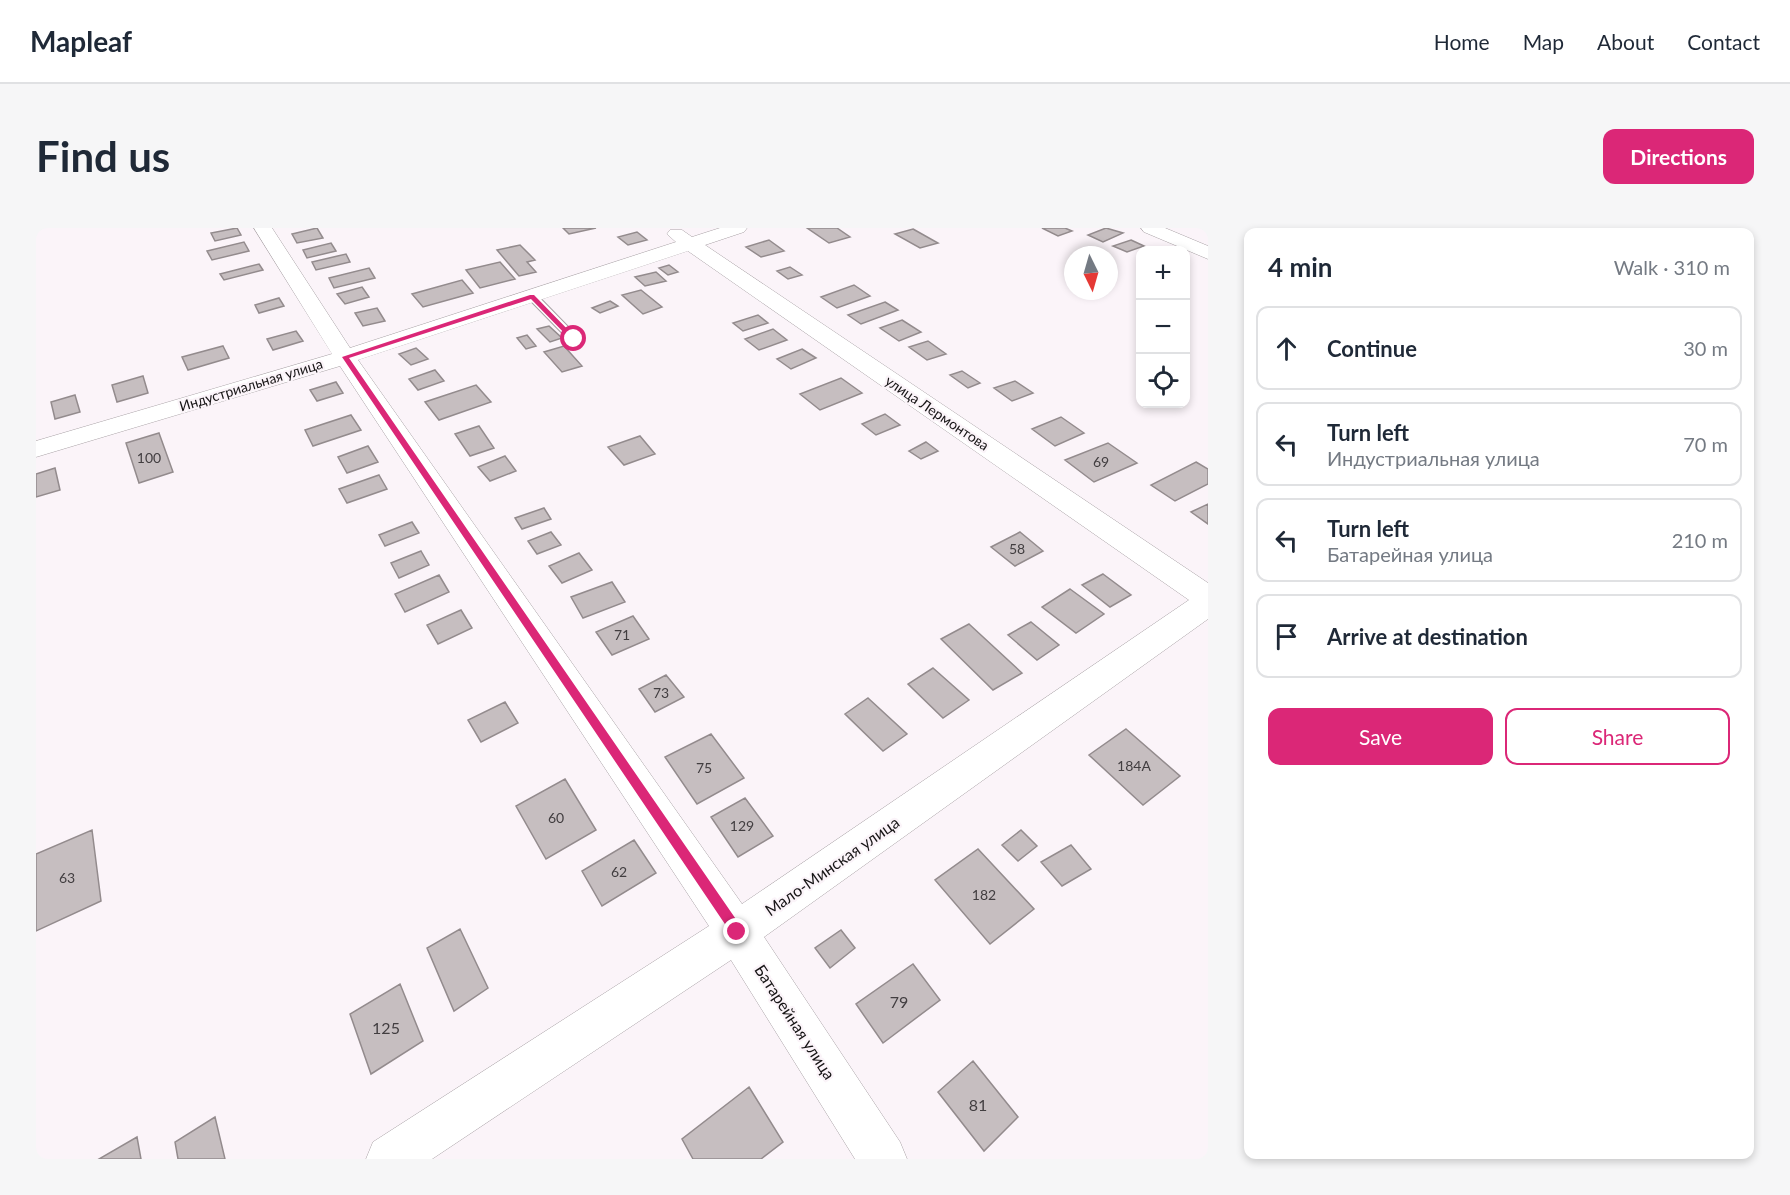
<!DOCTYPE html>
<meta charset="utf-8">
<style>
body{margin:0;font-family:Lato,sans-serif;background:#f6f6f7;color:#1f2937}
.controls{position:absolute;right:18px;top:18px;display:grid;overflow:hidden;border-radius:12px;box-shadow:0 3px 9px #0003}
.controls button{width:54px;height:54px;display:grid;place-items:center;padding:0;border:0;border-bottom:2px solid #e0e1e3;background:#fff;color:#1f2937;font:30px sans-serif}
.compass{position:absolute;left:1028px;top:18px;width:54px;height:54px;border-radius:50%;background:#fff;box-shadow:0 3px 9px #0003;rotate:175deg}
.stop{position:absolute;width:18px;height:18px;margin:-14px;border:4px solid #db2777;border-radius:50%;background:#fff}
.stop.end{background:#db2777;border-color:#fff;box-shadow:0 2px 6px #0008}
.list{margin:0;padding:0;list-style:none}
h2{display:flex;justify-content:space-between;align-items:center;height:78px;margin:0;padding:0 24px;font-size:26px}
h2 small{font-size:20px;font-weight:400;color:#747a83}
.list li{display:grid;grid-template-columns:39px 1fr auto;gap:18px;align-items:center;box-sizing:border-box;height:84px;margin:0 12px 12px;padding:0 12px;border:2px solid #e0e1e3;border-radius:12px}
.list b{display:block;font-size:22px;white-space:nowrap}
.list p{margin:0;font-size:20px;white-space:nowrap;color:#747a83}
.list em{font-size:20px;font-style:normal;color:#747a83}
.actions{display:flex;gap:12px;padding:18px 24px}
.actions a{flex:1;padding:14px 0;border:2px solid #db2777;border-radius:12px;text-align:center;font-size:21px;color:#db2777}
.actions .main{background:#db2777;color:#fff}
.icon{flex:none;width:33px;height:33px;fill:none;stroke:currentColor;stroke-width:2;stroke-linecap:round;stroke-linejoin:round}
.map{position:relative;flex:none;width:1172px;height:931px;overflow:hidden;border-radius:12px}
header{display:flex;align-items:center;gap:36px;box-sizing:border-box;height:84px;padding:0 30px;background:#fff;border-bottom:2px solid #e0e1e3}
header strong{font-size:28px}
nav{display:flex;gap:33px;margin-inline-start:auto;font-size:21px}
.intro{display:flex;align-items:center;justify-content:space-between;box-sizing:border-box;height:144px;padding:0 36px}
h1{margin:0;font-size:42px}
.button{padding:15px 27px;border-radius:12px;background:#db2777;color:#fff;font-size:21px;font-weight:700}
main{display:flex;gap:36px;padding:0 36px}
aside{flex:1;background:#fff;border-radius:12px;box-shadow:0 3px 9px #0003}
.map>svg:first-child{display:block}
</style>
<header>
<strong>Mapleaf</strong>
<nav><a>Home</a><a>Map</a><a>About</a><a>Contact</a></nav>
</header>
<div class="intro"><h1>Find us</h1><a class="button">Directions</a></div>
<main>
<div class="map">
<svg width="1172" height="931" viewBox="0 0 1172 931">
<rect width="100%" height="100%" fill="#fbf4f9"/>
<path fill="#c6bec0" stroke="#938b8d" stroke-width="1.5" d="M 201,0 L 205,7 L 179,13 L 175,5 Z
M 281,0 L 287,10 L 261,15 L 256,6 Z
M 527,0 L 560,0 L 533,6 Z
M 771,0 L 801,0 L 814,9 L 793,15 Z
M 1006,0 L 1029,0 L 1036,3 L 1022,8 Z
M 1070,0 L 1087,5 L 1067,14 L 1052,7 Z
M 877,1 L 902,15 L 884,20 L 859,6 Z
M 601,4 L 611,12 L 592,17 L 582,9 Z
M 733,12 L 748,23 L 725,29 L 710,19 Z
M 1095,12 L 1108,18 L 1091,24 L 1077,18 Z
M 208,14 L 213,23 L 176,32 L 171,23 Z
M 295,15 L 300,23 L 271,30 L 267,22 Z
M 484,17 L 499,32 L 491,34 L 500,44 L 483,48 L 461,22 Z
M 310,26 L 314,34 L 280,42 L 276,34 Z
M 464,34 L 479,51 L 444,60 L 430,42 Z
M 223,36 L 227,42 L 188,52 L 184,46 Z
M 633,37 L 642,44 L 632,47 L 623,40 Z
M 754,39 L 766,47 L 752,51 L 741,43 Z
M 333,40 L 339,50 L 298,60 L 293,50 Z
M 620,44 L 630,53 L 609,58 L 599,49 Z
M 426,52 L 437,65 L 387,79 L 376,66 Z
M 818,57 L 834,68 L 801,80 L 785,69 Z
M 326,59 L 333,69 L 309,76 L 301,66 Z
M 605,62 L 626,79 L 607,86 L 586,67 Z
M 243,70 L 248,78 L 223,85 L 219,77 Z
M 574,73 L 582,78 L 564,85 L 556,80 Z
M 849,74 L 862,82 L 825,96 L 812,87 Z
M 341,80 L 349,93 L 327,98 L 319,85 Z
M 722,87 L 732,95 L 707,103 L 697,95 Z
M 866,92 L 885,104 L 863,113 L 844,100 Z
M 513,98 L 526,110 L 514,114 L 501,101 Z
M 737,101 L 751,112 L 723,122 L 709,111 Z
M 260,103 L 267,113 L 237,122 L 231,111 Z
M 491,107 L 500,118 L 490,121 L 481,110 Z
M 892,113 L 910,126 L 891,132 L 873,119 Z
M 187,118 L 193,130 L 152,142 L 146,129 Z
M 528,118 L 546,138 L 526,144 L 508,124 Z
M 380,120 L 392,131 L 375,137 L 363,126 Z
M 766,121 L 780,130 L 755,141 L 741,131 Z
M 399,142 L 408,153 L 382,162 L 373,151 Z
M 926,143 L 944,155 L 932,160 L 914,147 Z
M 107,148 L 112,165 L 81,174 L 76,157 Z
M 805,150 L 826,165 L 784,182 L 764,166 Z
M 979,153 L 997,165 L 976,173 L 958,160 Z
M 300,154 L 307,165 L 281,173 L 274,162 Z
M 440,157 L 455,174 L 403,192 L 389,174 Z
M 39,167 L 44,184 L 19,191 L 15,174 Z
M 849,186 L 864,197 L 840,207 L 826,196 Z
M 315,187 L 325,202 L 277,218 L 269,202 Z
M 1025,189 L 1048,205 L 1019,218 L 996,201 Z
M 443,198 L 458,220 L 434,228 L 419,206 Z
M 123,205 L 137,244 L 103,255 L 90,215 Z
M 604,208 L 619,226 L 588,237 L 572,219 Z
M 890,214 L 902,223 L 885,231 L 873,223 Z
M 1072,215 L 1101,235 L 1058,254 L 1029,232 Z
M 332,218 L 342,234 L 311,245 L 302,229 Z
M 469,228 L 480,243 L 454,253 L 442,239 Z
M 1160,234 L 1172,241 L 1172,256 L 1139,273 L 1115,257 Z
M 19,240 L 24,262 L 0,269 L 0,246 Z
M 343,247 L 351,261 L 311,275 L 303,261 Z
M 1172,276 L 1172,296 L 1155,284 Z
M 508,280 L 515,291 L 486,301 L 479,290 Z
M 376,294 L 383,305 L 349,318 L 343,307 Z
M 515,304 L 525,317 L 501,326 L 492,313 Z
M 984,304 L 1007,323 L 979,338 L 955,319 Z
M 385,323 L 393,337 L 363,350 L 355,335 Z
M 543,325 L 556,342 L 526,355 L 513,338 Z
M 1067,346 L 1095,367 L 1074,379 L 1046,357 Z
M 403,347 L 413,364 L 369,384 L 359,366 Z
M 576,354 L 589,374 L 547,390 L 535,369 Z
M 1034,361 L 1068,386 L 1040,405 L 1006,379 Z
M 425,382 L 436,400 L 402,416 L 391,397 Z
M 597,388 L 613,411 L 576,427 L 560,404 Z
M 995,394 L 1023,417 L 1001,432 L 972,407 Z
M 933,396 L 986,445 L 957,462 L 905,411 Z
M 897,440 L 933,472 L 907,490 L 872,456 Z
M 630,447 L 648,469 L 619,484 L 603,461 Z
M 832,470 L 871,506 L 847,523 L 809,486 Z
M 469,474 L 482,495 L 445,514 L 432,492 Z
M 1090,501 L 1144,548 L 1107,577 L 1053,527 Z
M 675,506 L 708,550 L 661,576 L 629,529 Z
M 529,551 L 560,602 L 510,631 L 480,578 Z
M 709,570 L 737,608 L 702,629 L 675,589 Z
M 56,602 L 65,673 L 0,703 L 0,626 Z
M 985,602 L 1001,618 L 982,633 L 966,617 Z
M 598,612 L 620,645 L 566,678 L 546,643 Z
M 1035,617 L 1055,641 L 1026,658 L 1005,634 Z
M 942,621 L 998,681 L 954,716 L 899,652 Z
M 424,701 L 452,760 L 418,783 L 391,720 Z
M 805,702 L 819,720 L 794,740 L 779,720 Z
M 877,736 L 904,772 L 847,815 L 820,776 Z
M 364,756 L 387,813 L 335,846 L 314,786 Z
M 937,833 L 982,889 L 948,923 L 902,864 Z
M 713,859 L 747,914 L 725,931 L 657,931 L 646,911 Z
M 179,889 L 189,931 L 142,931 L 139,914 Z
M 101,909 L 105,931 L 63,931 Z"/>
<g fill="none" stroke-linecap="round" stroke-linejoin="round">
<g stroke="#a8a1a5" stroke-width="2">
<path id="service" d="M 496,65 L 500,66 L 542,109 L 542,113 L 534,113 L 492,70 L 490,68 Z"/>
</g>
<g stroke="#a8a1a5" stroke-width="1">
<path id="minor" d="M 218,0 L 236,0 L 314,120 L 640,14 L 631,6 L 634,2 L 646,2 L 656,9 L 684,0 L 711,0 L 708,4 L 669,17 L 1172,355 L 1172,391 L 728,709 L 864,914 L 871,931 L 819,931 L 695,732 L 396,931 L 330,931 L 337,914 L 673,698 L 304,138 L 0,229 L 0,213 L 296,126 ZM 652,23 L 1153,372 L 706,676 L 322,132 Z"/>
</g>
<g stroke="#a8a1a5" stroke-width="1">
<path id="tertiary" d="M 1105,0 L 1129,0 L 1172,18 L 1172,31 L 1108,4 Z"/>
</g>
<use href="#service" fill="#fff" fill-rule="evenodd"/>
<use href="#minor" fill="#fff" fill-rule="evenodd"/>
<use href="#tertiary" fill="#fff" fill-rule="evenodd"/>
</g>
<path fill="#db2777" d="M 494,67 L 498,67 L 540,110 L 540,113 L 536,113 L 495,71 L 313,130 L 706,700 L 707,704 L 701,710 L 697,708 L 306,129 Z"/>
<g text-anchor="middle" stroke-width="4.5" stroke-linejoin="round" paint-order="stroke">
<g font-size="14" fill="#161415" stroke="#fbf4f9">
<text transform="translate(215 157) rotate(-17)" y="5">Индустриальная улица</text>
<text transform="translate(901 185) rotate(34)" y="5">улица Лермонтова</text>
</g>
<g font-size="14" fill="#423e40">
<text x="113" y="235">100</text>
<text x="1065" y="239">69</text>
<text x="981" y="326">58</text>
<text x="586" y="412">71</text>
<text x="625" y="470">73</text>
<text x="1098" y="543">184А</text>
<text x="668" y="545">75</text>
<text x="520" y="595">60</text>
<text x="706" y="603">129</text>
<text x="583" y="649">62</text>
<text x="31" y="655">63</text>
<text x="948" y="672">182</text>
</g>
<g font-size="16" fill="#161415" stroke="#fbf4f9">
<text transform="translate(796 638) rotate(-35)" y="6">Мало-Минская улица</text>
<text transform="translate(759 794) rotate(57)" y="6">Батарейная улица</text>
</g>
<g font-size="16" fill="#423e40">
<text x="863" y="780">79</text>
<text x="350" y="806">125</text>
<text x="942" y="883">81</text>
</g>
</g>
</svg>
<div class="controls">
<button>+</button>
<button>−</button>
<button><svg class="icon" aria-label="locate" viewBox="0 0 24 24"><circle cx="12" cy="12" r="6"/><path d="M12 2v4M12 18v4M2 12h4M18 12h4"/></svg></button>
</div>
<svg class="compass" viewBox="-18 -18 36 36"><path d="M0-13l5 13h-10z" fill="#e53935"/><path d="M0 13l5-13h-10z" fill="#747a83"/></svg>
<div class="stop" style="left:538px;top:111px"></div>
<div class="stop end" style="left:701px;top:704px"></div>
</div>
<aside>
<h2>4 min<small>Walk · 310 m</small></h2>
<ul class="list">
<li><svg class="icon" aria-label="ahead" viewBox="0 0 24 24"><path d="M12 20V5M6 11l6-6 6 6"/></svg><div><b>Continue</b></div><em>30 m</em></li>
<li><svg class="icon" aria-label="left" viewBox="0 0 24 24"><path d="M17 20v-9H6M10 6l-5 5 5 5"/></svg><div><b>Turn left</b><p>Индустриальная улица</p></div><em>70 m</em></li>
<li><svg class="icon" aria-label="left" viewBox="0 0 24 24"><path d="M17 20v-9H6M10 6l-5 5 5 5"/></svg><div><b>Turn left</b><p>Батарейная улица</p></div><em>210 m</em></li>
<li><svg class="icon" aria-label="arrive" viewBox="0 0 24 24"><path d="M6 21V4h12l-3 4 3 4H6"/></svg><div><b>Arrive at destination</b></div></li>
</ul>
<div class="actions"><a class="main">Save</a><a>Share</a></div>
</aside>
</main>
